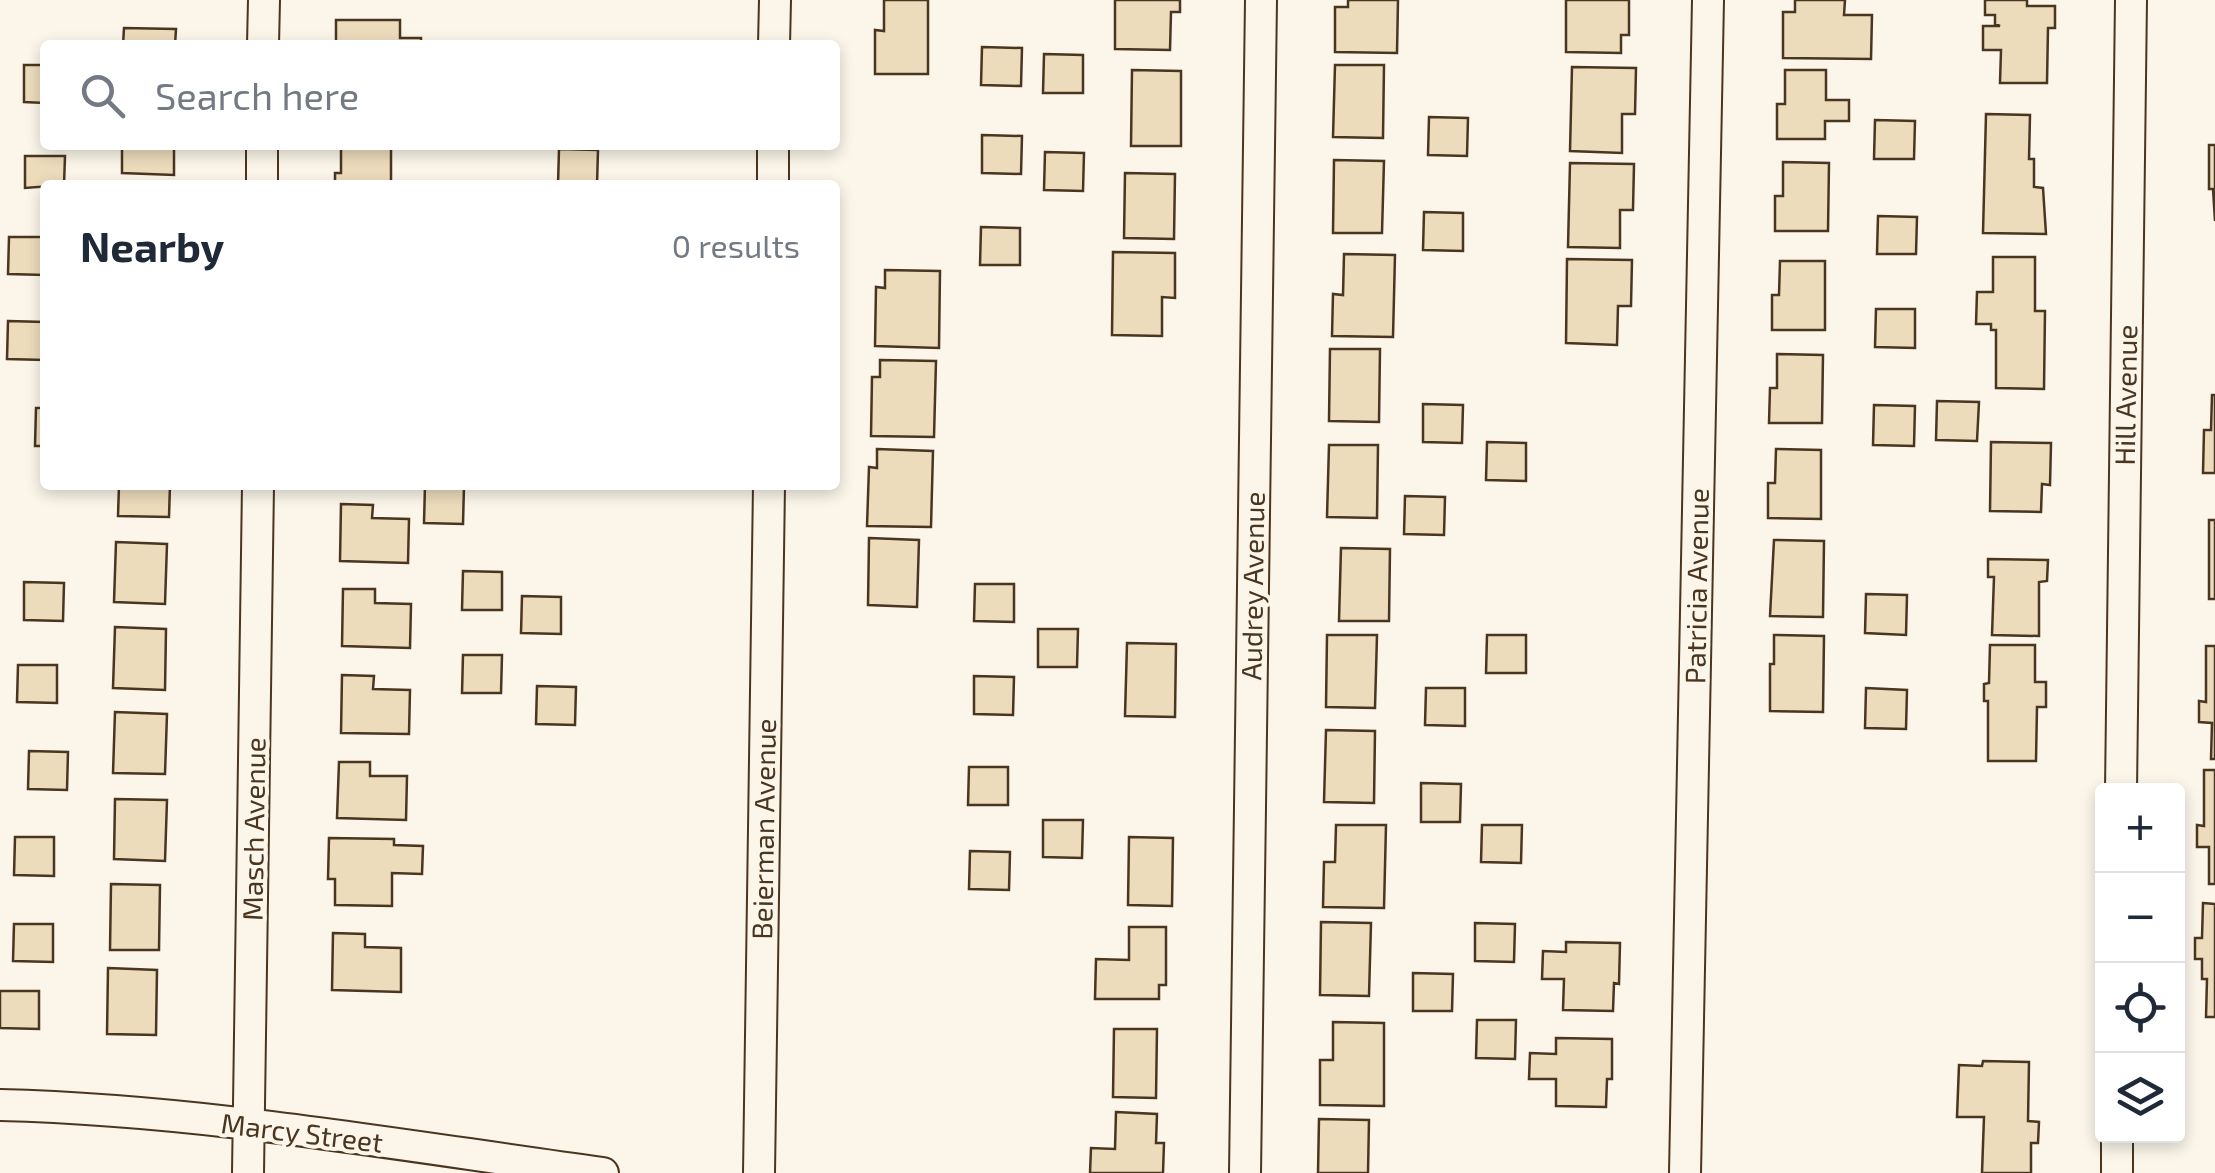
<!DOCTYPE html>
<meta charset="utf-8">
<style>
body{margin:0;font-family:"Exo 2",sans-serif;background:#f6f6f7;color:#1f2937}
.controls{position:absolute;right:30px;bottom:30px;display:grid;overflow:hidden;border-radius:10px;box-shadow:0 5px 15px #0003}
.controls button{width:90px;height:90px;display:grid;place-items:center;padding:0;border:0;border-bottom:2px solid #e0e1e3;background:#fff;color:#1f2937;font:50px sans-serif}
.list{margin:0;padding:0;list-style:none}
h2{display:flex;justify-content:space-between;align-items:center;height:130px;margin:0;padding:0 40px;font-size:42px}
h2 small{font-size:32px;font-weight:400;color:#747a83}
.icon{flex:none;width:55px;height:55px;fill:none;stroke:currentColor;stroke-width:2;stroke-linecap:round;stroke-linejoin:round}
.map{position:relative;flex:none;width:2215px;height:1173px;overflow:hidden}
.search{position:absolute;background:#fff;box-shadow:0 5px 15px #0003;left:40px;top:40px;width:800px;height:110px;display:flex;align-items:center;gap:25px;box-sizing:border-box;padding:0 35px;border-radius:10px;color:#747a83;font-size:38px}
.panel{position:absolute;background:#fff;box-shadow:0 5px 15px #0003;left:40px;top:180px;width:800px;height:310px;border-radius:10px}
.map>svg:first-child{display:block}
</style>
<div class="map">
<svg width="2215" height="1173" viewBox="0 0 2215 1173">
<rect width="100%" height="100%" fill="#fbf6e9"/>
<path fill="#ecdcbc" stroke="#4a3520" stroke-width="2.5" d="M 884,0 L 928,0 L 928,74 L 875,74 L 875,30 L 884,31 Z
M 1115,0 L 1180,0 L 1180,12 L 1171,12 L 1170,50 L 1115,49 Z
M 1348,0 L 1398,0 L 1397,53 L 1335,52 L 1335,7 L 1348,7 Z
M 1566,0 L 1629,0 L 1629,35 L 1621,35 L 1621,53 L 1566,52 Z
M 1795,0 L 1845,0 L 1844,15 L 1872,15 L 1871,59 L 1783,58 L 1783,12 L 1795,12 Z
M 1985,0 L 2027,0 L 2027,6 L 2055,6 L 2055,28 L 2048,28 L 2047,83 L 2000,83 L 2001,50 L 1983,50 L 1983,26 L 2000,26 L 1995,24 L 1995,15 L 1985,15 Z
M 336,20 L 400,20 L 400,38 L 421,38 L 421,45 L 336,45 Z
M 124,28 L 176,29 L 175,45 L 123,45 Z
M 982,47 L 1022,48 L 1021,86 L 981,85 Z
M 1044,54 L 1083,55 L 1083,93 L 1043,93 Z
M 24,65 L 45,65 L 45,103 L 24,102 Z
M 1335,65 L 1384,65 L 1383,138 L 1333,137 Z
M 1572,67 L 1636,68 L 1635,114 L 1622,114 L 1622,153 L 1570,151 Z
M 1132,70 L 1181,71 L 1181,146 L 1131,146 Z
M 1785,70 L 1826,70 L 1826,100 L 1849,100 L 1849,121 L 1825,121 L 1825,139 L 1777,139 L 1777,104 L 1785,104 Z
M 1986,114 L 2030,115 L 2029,159 L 2034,159 L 2034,187 L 2043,188 L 2046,234 L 1983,233 Z
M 1429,117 L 1468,118 L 1467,156 L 1428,155 Z
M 1875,120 L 1915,121 L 1914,159 L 1874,159 Z
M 982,135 L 1022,136 L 1021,174 L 982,173 Z
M 122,145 L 174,145 L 174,175 L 122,173 Z
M 341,145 L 391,145 L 391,183 L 335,185 L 335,173 L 341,173 Z
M 2209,145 L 2215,145 L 2215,221 L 2213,189 L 2209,189 Z
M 559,149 L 598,150 L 597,185 L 558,185 Z
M 1045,152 L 1084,153 L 1083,191 L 1044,190 Z
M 25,156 L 65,156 L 64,185 L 25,188 Z
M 1334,160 L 1384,161 L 1382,233 L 1333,233 Z
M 1783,162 L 1829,163 L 1828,231 L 1775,231 L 1775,196 L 1783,196 Z
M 1570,163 L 1634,164 L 1633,210 L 1620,210 L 1620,248 L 1568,247 Z
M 1125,173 L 1175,174 L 1174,239 L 1124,238 Z
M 1424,212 L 1463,213 L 1463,251 L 1423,250 Z
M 1878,216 L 1917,217 L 1916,254 L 1877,254 Z
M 981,227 L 1020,228 L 1020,265 L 980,265 Z
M 9,237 L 45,237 L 45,275 L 8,274 Z
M 1113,252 L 1175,253 L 1175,298 L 1162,297 L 1162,336 L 1112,335 Z
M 1344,254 L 1395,255 L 1393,337 L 1332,336 L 1333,294 L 1343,295 Z
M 1993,257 L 2035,257 L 2035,311 L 2045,311 L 2044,389 L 1996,388 L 1996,330 L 1991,330 L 1991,324 L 1976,324 L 1977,292 L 1993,292 Z
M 1567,259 L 1632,260 L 1631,306 L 1618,306 L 1617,345 L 1566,343 Z
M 1780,261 L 1825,261 L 1825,330 L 1772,330 L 1772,295 L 1779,295 Z
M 885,270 L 940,271 L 939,348 L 875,346 L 876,287 L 885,288 Z
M 1876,309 L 1915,309 L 1915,348 L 1875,347 Z
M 8,321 L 45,322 L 45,360 L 7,359 Z
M 1330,349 L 1380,349 L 1379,422 L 1329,421 Z
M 1777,354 L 1823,355 L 1822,423 L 1769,423 L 1770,388 L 1777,388 Z
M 880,360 L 936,361 L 934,437 L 871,436 L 872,377 L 880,377 Z
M 2212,395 L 2215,395 L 2215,473 L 2203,473 L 2204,430 L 2211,430 Z
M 1937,401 L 1979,402 L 1977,441 L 1936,440 Z
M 1423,404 L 1463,405 L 1462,443 L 1423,442 Z
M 1874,405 L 1915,406 L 1914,446 L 1873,445 Z
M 36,408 L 45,408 L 45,446 L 35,446 Z
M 1487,442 L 1526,443 L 1526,481 L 1486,480 Z
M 1991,442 L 2051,443 L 2050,485 L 2042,484 L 2041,512 L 1990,511 Z
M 1329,445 L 1378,445 L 1377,518 L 1327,517 Z
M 877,449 L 933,451 L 931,527 L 867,526 L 869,467 L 877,468 Z
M 1776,449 L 1821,450 L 1821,519 L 1768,518 L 1768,483 L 1775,483 Z
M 119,485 L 170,485 L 169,517 L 118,516 Z
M 425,485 L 464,486 L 463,524 L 424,523 Z
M 1405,496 L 1445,497 L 1444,535 L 1404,534 Z
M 341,504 L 373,505 L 372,518 L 409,519 L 408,563 L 340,561 Z
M 2209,520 L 2215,520 L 2215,599 L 2209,599 Z
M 869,538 L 919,540 L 917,607 L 868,605 Z
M 1774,540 L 1824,541 L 1823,617 L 1770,616 Z
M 116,542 L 167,544 L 165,604 L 114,602 Z
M 1341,548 L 1390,549 L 1389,621 L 1339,621 Z
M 1988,559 L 2048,560 L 2047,581 L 2039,582 L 2039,636 L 1992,635 L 1994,577 L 1988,577 Z
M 463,571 L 502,572 L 502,610 L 462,610 Z
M 24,582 L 64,583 L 63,621 L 24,620 Z
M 975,584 L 1014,584 L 1014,622 L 974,621 Z
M 343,589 L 375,589 L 375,603 L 411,604 L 410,648 L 342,646 Z
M 1866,594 L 1907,595 L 1906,635 L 1865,633 Z
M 522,596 L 561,597 L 561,634 L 521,633 Z
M 115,627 L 166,629 L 165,690 L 113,688 Z
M 1038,629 L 1078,629 L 1077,667 L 1038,667 Z
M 1327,635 L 1377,635 L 1375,708 L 1326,707 Z
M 1487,635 L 1526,635 L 1526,673 L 1486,673 Z
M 1774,635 L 1824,636 L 1823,712 L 1770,711 L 1770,664 L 1774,664 Z
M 1127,643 L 1176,644 L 1175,717 L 1125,716 Z
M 1990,645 L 2035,645 L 2035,682 L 2046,682 L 2046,707 L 2037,707 L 2036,761 L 1988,761 L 1988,701 L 1984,701 L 1984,684 L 1989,683 Z
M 2206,646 L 2215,646 L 2215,759 L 2211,759 L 2212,723 L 2199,722 L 2199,701 L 2206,702 Z
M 463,655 L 502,655 L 501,693 L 462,693 Z
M 18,665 L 57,665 L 57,703 L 17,702 Z
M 342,675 L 374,676 L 373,689 L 410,690 L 409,734 L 341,733 Z
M 974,676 L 1014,677 L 1013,715 L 974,714 Z
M 537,686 L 576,687 L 575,725 L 536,724 Z
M 1426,688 L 1465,688 L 1465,726 L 1425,725 Z
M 1866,688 L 1907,690 L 1906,729 L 1865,728 Z
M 115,712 L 167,714 L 165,774 L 113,773 Z
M 1326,730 L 1375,731 L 1374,803 L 1324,802 Z
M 29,751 L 68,752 L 67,790 L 28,789 Z
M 339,762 L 370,762 L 370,776 L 407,776 L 406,820 L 337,818 Z
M 969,767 L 1008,767 L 1008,805 L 968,805 Z
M 2204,770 L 2215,770 L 2215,884 L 2209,884 L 2209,847 L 2197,847 L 2197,825 L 2204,826 Z
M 1421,783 L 1461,784 L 1460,822 L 1421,822 Z
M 115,799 L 167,800 L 165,861 L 114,859 Z
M 1043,820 L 1083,820 L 1082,858 L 1043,857 Z
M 1336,825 L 1386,825 L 1384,908 L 1323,907 L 1324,862 L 1335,862 Z
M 1482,825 L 1522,825 L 1521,863 L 1481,862 Z
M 15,837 L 54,837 L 54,876 L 14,875 Z
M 1129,837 L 1173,838 L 1172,906 L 1128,905 Z
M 329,838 L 394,839 L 394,845 L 423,846 L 422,874 L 392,873 L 392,906 L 335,905 L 335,879 L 328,879 Z
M 970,851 L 1010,852 L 1009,890 L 969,889 Z
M 111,884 L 160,885 L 159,950 L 110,950 Z
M 2203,903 L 2215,904 L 2215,1017 L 2206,1017 L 2207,979 L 2202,979 L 2202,959 L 2195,959 L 2195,938 L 2202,938 Z
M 1321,922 L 1371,923 L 1369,996 L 1320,995 Z
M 1475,923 L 1515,924 L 1514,962 L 1475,961 Z
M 14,924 L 53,924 L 53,962 L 13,961 Z
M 1129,927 L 1166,927 L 1166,985 L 1159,985 L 1159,999 L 1095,999 L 1096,959 L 1129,960 Z
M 333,933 L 365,934 L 365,947 L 401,948 L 401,992 L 332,990 Z
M 1566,942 L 1620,943 L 1619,984 L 1614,983 L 1613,1011 L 1563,1010 L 1564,979 L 1542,979 L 1543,951 L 1566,952 Z
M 108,968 L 157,970 L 156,1035 L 107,1034 Z
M 1413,973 L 1453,974 L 1452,1011 L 1413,1011 Z
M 0,991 L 39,991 L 39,1029 L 0,1028 Z
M 1477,1020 L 1516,1020 L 1515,1059 L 1476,1058 Z
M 1333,1022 L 1384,1023 L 1384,1106 L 1320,1105 L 1320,1060 L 1333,1060 Z
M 1114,1029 L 1157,1029 L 1156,1098 L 1113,1097 Z
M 1556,1038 L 1612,1039 L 1612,1079 L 1607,1079 L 1606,1107 L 1556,1106 L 1556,1079 L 1529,1079 L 1530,1053 L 1556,1054 Z
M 1983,1061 L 2029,1062 L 2028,1121 L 2039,1122 L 2038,1143 L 2031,1143 L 2031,1173 L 1982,1173 L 1984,1117 L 1957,1117 L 1959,1065 L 1982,1066 Z
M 1116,1112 L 1157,1114 L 1156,1143 L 1164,1143 L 1163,1173 L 1090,1173 L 1091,1148 L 1115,1149 Z
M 1319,1119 L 1369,1120 L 1368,1173 L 1318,1173 Z"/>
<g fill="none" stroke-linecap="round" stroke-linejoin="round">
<g stroke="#4a3520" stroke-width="34">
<path id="street" d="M 263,45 L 264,0
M 774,45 L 775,0
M 262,185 L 262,145
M 773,185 L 773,145
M 2121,790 L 2131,0
M 0,1105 C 202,1110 403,1146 603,1173
M 248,1173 L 258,485
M 759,1173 L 769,485
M 1245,1173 L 1261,0
M 1685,1173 L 1708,0
M 2117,1173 L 2117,1136"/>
</g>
<use href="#street" stroke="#fbf6e9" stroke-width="30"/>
</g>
<g text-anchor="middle" stroke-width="8" stroke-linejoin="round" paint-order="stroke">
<g font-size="28" fill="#4a3520" stroke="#fbf6e9">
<text transform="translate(2126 395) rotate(-89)" y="10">Hill Avenue</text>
<text transform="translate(1253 586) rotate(-89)" y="10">Audrey Avenue</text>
<text transform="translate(1697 586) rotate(-89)" y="10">Patricia Avenue</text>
<text transform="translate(254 829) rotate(-89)" y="10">Masch Avenue</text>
<text transform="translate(764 829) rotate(-89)" y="10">Beierman Avenue</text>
<text transform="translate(302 1133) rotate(7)" y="10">Marcy Street</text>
</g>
</g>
</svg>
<div class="controls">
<button>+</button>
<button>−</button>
<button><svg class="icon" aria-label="locate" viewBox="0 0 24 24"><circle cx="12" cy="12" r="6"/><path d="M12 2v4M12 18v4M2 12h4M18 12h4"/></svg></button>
<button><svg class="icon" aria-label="layers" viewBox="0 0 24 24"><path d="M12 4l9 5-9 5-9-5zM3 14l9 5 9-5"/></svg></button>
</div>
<div class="search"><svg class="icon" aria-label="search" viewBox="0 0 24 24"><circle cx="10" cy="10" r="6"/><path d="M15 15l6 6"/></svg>Search here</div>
<section class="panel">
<h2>Nearby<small>0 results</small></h2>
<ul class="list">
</ul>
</section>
</div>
